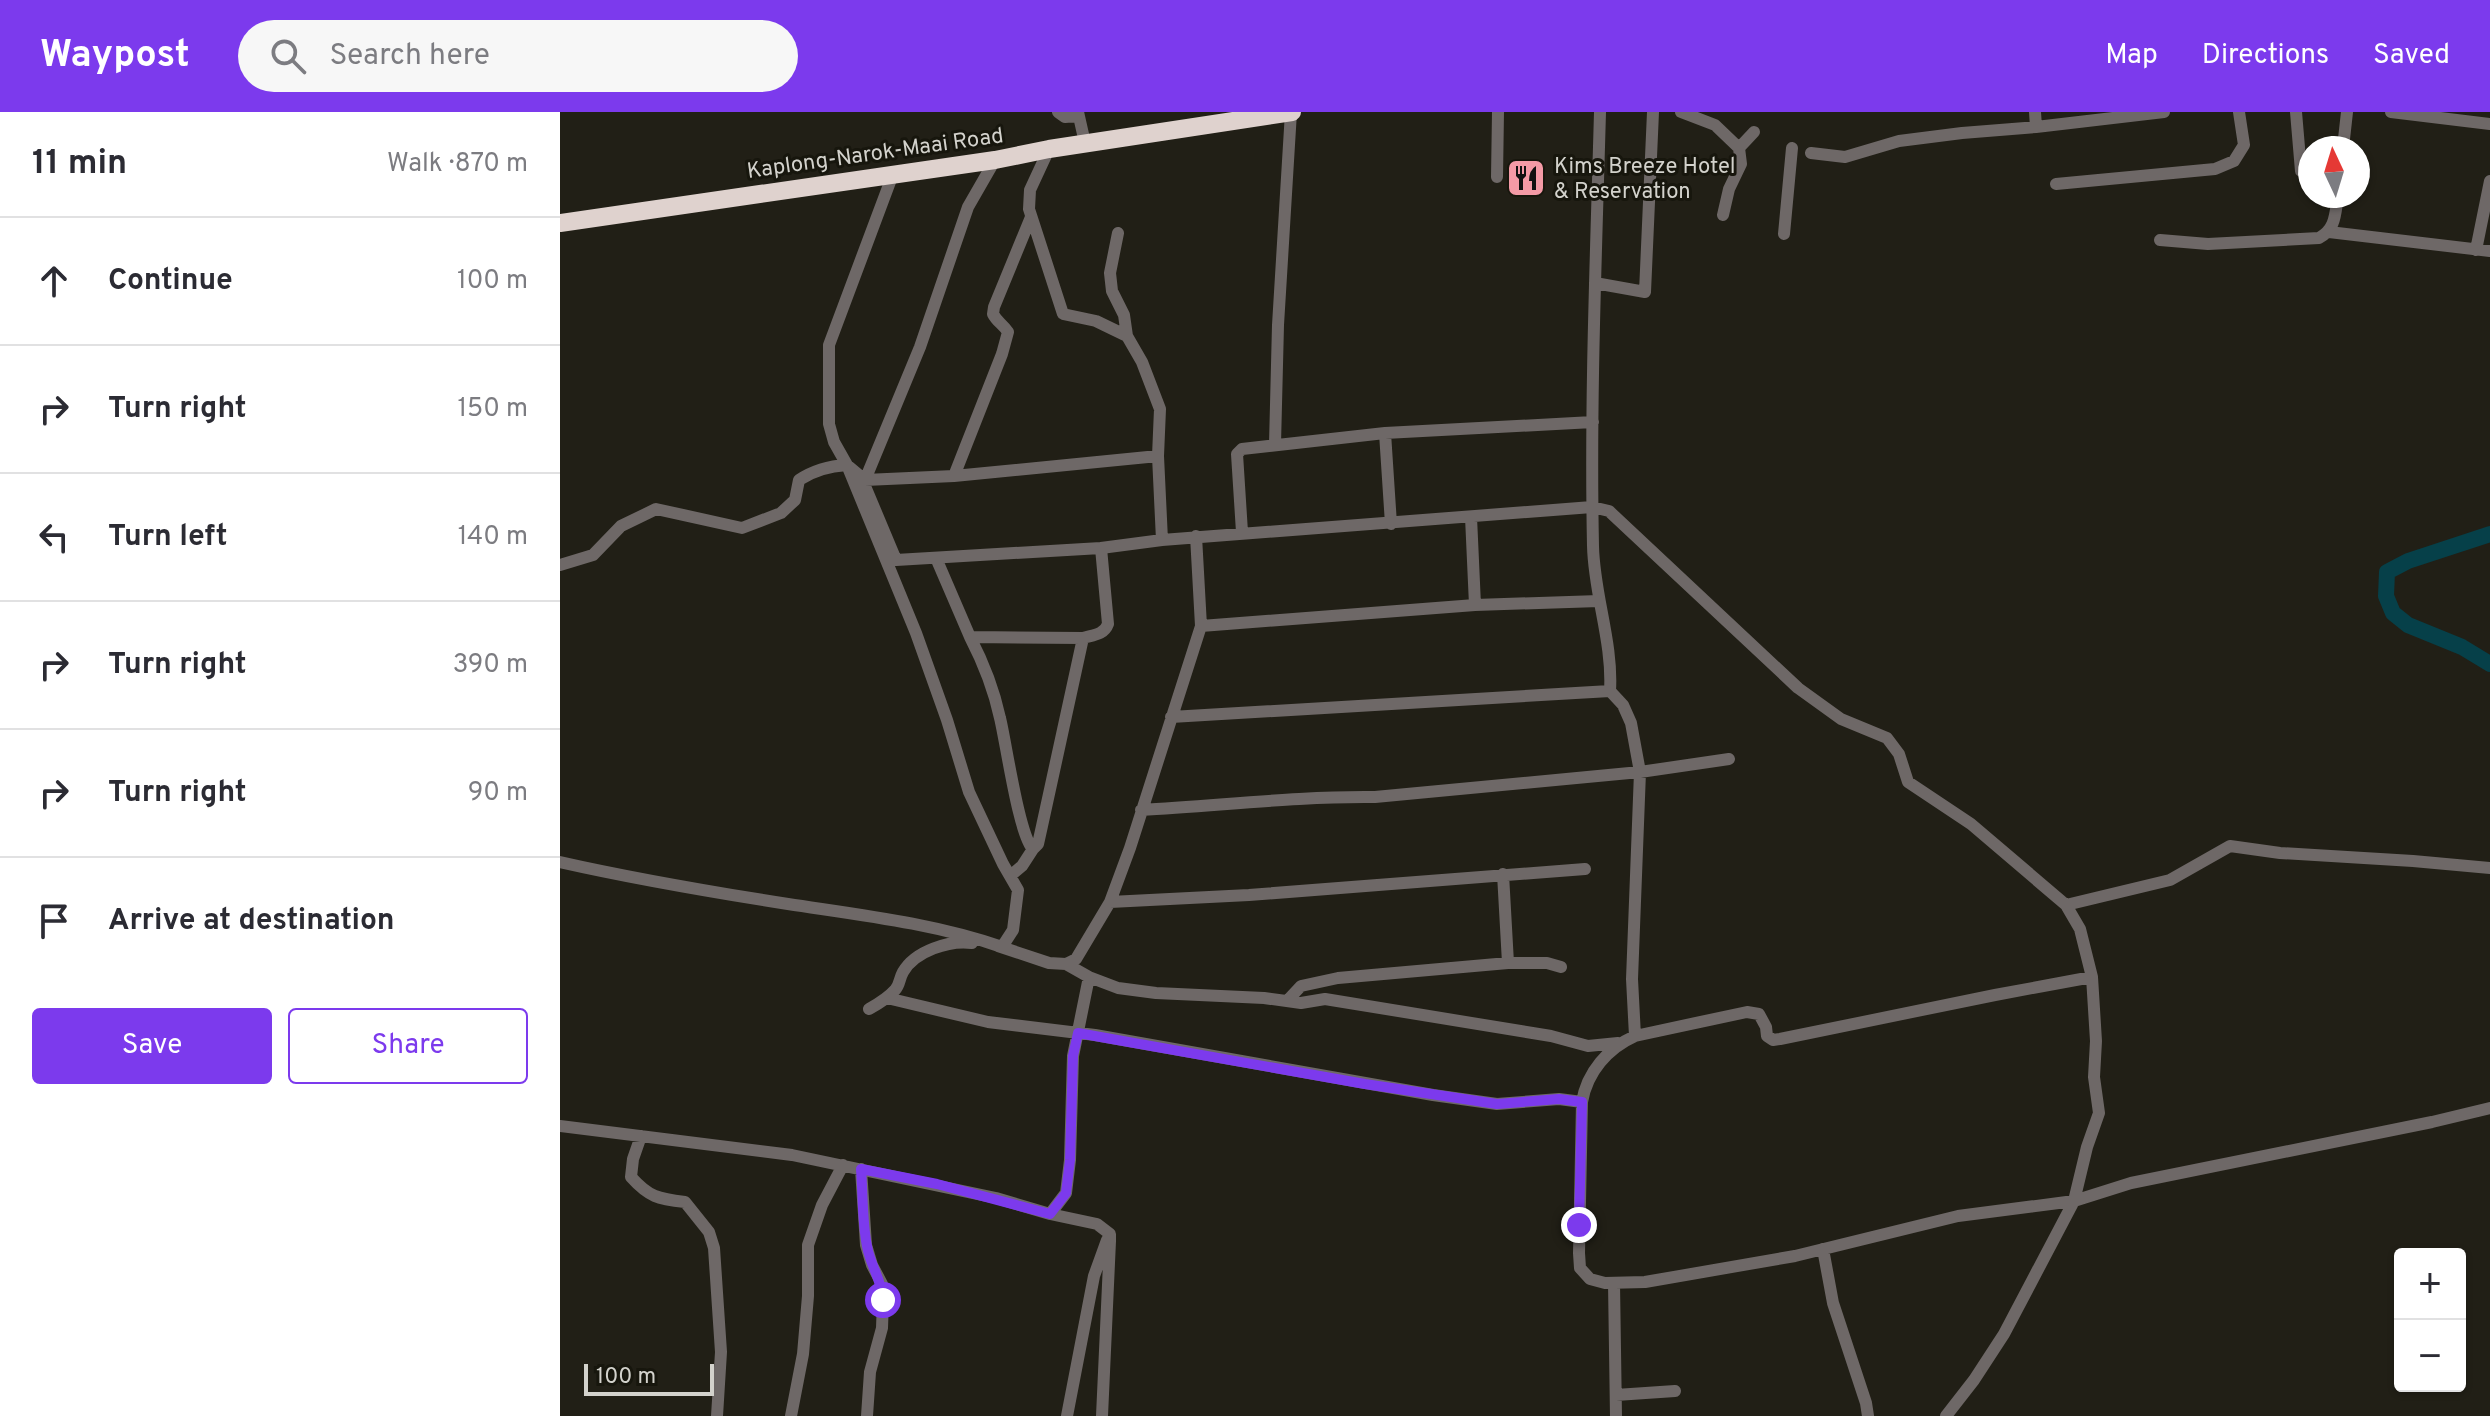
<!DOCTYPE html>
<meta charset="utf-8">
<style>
body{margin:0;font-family:Overpass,sans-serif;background:#f7f7f7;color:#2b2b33}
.controls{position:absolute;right:24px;bottom:24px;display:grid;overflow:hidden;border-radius:8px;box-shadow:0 2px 6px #0004}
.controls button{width:72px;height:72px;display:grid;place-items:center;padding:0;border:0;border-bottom:2px solid #e1e1e2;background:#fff;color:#2b2b33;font:40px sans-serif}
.compass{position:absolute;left:1738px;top:24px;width:72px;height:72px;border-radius:50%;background:#fff;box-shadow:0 2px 6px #0004;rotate:356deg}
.scale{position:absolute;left:24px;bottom:20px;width:130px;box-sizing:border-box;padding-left:8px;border:4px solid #d3d2cc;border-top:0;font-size:22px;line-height:28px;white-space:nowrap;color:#d3d2cc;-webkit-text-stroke:6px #17160d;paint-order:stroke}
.stop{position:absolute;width:24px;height:24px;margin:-18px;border:6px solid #7c3aed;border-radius:50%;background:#fff}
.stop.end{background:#7c3aed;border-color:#fff;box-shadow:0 2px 8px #0008}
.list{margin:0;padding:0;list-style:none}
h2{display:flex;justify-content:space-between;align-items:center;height:104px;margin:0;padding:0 32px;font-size:34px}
h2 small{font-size:26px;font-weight:400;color:#7c7c81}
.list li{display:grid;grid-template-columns:52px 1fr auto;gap:24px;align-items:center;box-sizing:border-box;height:128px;padding:0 32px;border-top:2px solid #e1e1e2}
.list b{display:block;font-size:30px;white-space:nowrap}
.list em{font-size:26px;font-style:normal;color:#7c7c81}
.actions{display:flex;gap:16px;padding:24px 32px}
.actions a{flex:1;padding:18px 0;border:2px solid #7c3aed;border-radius:8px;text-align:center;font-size:28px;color:#7c3aed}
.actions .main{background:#7c3aed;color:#fff}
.icon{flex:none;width:44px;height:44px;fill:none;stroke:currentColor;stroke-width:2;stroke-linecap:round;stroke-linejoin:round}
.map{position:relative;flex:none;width:1930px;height:1304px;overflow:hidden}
header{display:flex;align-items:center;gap:48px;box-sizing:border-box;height:112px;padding:0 40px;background:#7c3aed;color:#fff}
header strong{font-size:38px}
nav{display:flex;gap:44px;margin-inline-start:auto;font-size:28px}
.search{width:560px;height:72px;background:#f7f7f7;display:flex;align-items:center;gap:20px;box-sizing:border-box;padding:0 28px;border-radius:44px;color:#7c7c81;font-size:30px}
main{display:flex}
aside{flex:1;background:#fff}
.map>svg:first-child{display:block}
</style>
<header>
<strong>Waypost</strong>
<div class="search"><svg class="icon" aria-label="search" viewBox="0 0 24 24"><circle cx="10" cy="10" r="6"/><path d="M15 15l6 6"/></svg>Search here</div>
<nav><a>Map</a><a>Directions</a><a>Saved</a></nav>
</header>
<main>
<aside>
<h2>11 min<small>Walk · 870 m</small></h2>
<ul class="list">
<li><svg class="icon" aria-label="ahead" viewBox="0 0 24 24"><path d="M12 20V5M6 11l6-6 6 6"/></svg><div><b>Continue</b></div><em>100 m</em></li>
<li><svg class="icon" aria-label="right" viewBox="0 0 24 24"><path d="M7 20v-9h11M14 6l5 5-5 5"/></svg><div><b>Turn right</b></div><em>150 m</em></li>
<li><svg class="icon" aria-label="left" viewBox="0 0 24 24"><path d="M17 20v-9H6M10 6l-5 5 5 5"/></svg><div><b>Turn left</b></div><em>140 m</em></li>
<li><svg class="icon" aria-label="right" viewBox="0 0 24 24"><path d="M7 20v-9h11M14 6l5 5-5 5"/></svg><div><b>Turn right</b></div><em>390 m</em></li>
<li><svg class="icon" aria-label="right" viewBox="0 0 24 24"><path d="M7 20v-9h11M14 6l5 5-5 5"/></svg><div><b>Turn right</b></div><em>90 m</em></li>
<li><svg class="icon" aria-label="arrive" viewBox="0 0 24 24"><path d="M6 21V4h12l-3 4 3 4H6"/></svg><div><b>Arrive at destination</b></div></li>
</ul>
<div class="actions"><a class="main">Save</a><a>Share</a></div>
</aside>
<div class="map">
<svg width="1930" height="1304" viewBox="0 0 1930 1304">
<rect width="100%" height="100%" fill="#211f16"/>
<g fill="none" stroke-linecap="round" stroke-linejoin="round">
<path stroke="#064049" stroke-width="16" d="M 1930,422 L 1848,449 L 1827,460 L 1826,484 L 1833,501 L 1848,513 L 1902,535 L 1930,552"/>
<path stroke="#6e6867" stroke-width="12" d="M 498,0 L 505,5 L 518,4
M 518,0 L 525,31
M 1040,0 C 1036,145 1030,289 1033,434 C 1034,483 1053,530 1050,579 L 1063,593 L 1071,611 L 1080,660 L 1072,867 L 1075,924
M 1121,0 L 1155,13 L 1179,36
M 1736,0 L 1741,59
M 1831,0 L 1930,12
M 1476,15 L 1604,0
M 1783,36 L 1787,0
M 489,37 L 470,78 L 469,97 L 503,202 L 536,209 L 567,224
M 1251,41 L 1285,45 L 1339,29 L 1402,21 L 1476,15 L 1475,0
M 333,62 L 269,233 L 269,312 L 274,330 L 287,353 L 305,368 L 394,364 L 598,344
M 937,65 L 938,0
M 1496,72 L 1655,57 L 1674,49 L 1684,33 L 1679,0
M 1163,103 L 1169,77 L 1181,52 L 1179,36 L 1194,20
M 1769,120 L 1930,139
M 558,121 L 550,161 L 552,179 L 564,203 L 567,224 L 582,250 L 600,297 L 598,344 L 602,428 L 1032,395 L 1049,399 L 1238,576 L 1281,607 L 1327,626 L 1339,642 L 1348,670 L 1411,712 L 1506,793 L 1520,817 L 1532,865 L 1536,929 L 1534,965 L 1539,1001 L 1527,1035 L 1514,1089 L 1444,1222 L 1414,1268 L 1386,1304
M 1224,122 L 1232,36
M 1600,128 L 1648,132 L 1759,126 C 1776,117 1775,102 1778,84
M 1916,138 L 1930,69
M 1035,171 L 1085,180 L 1093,0
M 825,321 L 831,412
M 715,332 L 718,213 L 731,0
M 394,364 L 442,242 L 448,220 C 443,212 437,210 433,202 L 434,195 L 471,105
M 911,405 L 915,493
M 682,420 L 677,342 L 682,337 L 825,321 L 1033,310
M 541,436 L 602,428
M 376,446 L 410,525 L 523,526 C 533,523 544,523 548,512 L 541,436 L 336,448 L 305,374 L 305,368 L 360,235 L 408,95 L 435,48
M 0,453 L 33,443 L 61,414 L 96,397 L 182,416 L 221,401 L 235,388 L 239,368 C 254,358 269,354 287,353 L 356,521 L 387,608 L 409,680 L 443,752 L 458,778 L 453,818 L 442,835 C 372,811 300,803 228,792 C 152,780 75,767 0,750
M 641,514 L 915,493 L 1039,489
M 410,525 C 423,550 434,578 440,606 C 446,630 459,724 473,737 L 478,732 L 482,714 L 523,526
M 611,605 L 1050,579
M 581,698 C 659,694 737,684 815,685 L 1080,660 L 1169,647
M 943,762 L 948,851
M 450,764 L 462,754 L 473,737
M 550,790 L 689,783 L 1025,757
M 1506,793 L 1610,768 L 1670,734 L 1720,741 L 1853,749 L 1930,756
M 438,834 L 489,851 L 506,852 L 516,847 L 550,790 L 570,736 L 641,514 L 636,424
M 506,852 L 529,865 L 558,876 L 596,881 L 704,886 L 741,891 L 765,887 L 991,924 L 1028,934 L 1058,931
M 1532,865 L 1435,883 L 1220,927 L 1213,928 L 1207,924 L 1206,915 L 1199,902 L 1187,900 L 1075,924 C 1048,936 1027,960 1022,990 L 1019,1141 L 1020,1156 L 1030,1167 L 1045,1171 L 1085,1170 L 1235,1144 L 1398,1104 L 1514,1089 L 1571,1071 L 1872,1010 L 1930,996
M 327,886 L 428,910 L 535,923 L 873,983 L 937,992 L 999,987 L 1022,990
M 727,889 L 741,874 L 778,866 L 948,851 L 987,851 L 1001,855
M 309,897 C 318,892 328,886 335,878 C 340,873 339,867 343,860 C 355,839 389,828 412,831
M 0,1014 L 232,1043 L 436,1086 L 490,1102 L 537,1112 L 550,1122 L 550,1129 L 542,1304
M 81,1024 L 73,1047 L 71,1065 C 89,1085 98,1087 125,1090 L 149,1120 L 154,1136 L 161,1240 L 157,1304
M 301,1057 L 306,1133 L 312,1153 L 322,1172 L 323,1188 L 322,1216 L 310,1260 L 307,1304
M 490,1102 L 506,1081 L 510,1048 L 513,944 L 529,865
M 1263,1137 L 1273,1191 L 1306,1291 L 1308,1304
M 1054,1171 L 1056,1304
M 1056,1283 L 1115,1279
M 231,1304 L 243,1242 L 248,1184 L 248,1133 L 262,1093 L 283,1053
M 507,1304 L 534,1164 L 547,1128"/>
<path stroke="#dfd2ce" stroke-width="18" d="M 0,111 L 435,48 L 489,37 L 732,0"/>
</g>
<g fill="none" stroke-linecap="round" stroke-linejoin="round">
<path stroke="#7c3aed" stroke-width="10" d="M 323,1188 C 322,1168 310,1153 307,1134 C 302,1109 303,1082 301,1057 L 377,1072 L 490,1102 L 506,1081 L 510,1048 L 513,944 L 518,921 L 805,972 L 937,992 L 999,987 L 1022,990 L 1019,1113"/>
</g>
<defs>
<g id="restaurant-square" transform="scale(2)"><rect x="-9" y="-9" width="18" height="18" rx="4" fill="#f49aa6" stroke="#17160d"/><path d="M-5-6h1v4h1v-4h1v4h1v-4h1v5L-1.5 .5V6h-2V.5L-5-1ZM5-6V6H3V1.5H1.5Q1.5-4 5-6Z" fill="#111"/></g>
</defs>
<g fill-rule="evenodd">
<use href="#restaurant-square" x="966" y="66"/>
</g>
<g text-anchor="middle" stroke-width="6" stroke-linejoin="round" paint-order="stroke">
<g font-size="22" fill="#d3d2cc" stroke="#17160d">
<text transform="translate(315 40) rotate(-8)" y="8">Kaplong-Narok-Maai Road</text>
</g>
<g font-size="22" fill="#d3d2cc" stroke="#17160d" text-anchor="start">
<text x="994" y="61">Kims Breeze Hotel<tspan x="994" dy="25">&amp; Reservation</tspan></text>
</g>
</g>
</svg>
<div class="controls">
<button>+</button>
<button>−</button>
</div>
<svg class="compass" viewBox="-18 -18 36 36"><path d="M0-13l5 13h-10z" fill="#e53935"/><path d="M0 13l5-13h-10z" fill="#7c7c81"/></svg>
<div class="scale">100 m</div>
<div class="stop" style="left:323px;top:1188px"></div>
<div class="stop end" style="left:1019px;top:1113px"></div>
</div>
</main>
